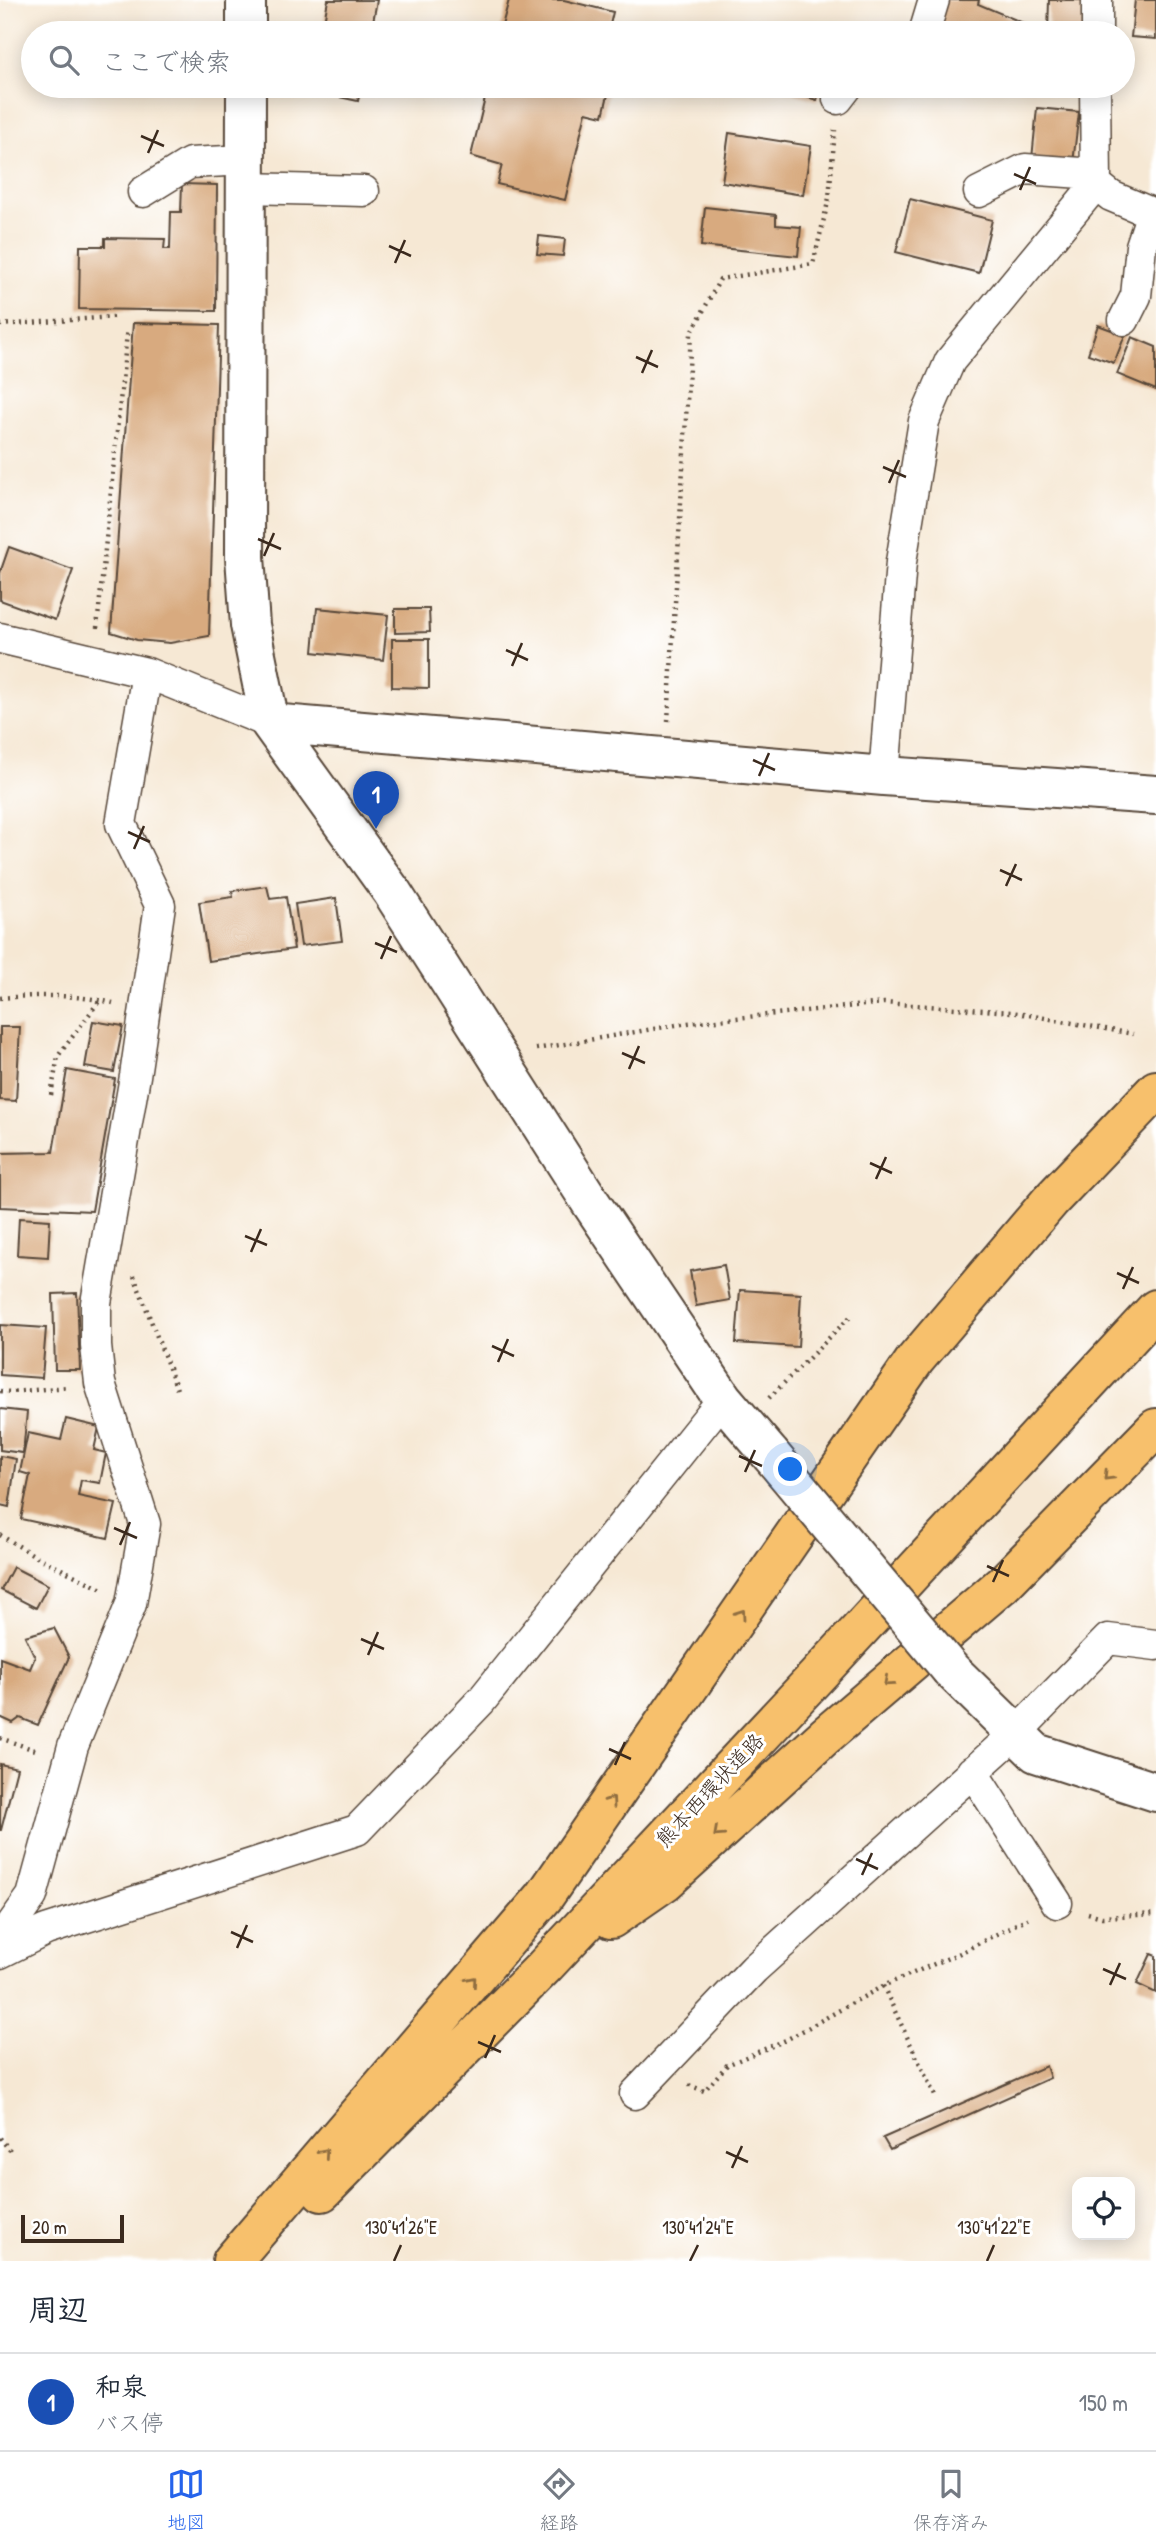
<!DOCTYPE html>
<html lang="ja">
<meta charset="utf-8">
<style>
body{margin:0;font-family:"Patrick Hand","Klee One",sans-serif;background:#f6f6f7;color:#1f2937}
.controls{position:absolute;right:21px;bottom:21px;display:grid;overflow:hidden;border-radius:14px;box-shadow:0 4px 18px #0003}
.controls button{width:63px;height:63px;display:grid;place-items:center;padding:0;border:0;border-bottom:2px solid #e0e1e3;background:#fff;color:#1f2937;font:35px sans-serif}
.scale{position:absolute;left:21px;bottom:18px;width:103px;box-sizing:border-box;padding-left:7px;border:4px solid #3b2a1e;border-top:0;font-size:19px;line-height:24px;white-space:nowrap;color:#3b2a1e;-webkit-text-stroke:5px #fff;paint-order:stroke}
.you{position:absolute;left:791px;top:1470px;width:24px;height:24px;margin:-18px;border:5px solid #fff;border-radius:50%;background:#1a73e8;box-shadow:0 0 0 10px #1a73e833}
.badge{display:grid;place-items:center;width:46px;height:46px;border-radius:50%;background:#2563eb;color:#fff;font-size:23px;font-weight:700}
.pin{position:absolute;translate:-50% -58px;filter:drop-shadow(0 2px 4px #0008)}
.pin::after{content:'';position:absolute;top:37px;width:24px;height:21px;background:inherit;clip-path:polygon(0 0,100% 0,50% 100%)}
.list{margin:0;padding:0;list-style:none}
h2{display:flex;justify-content:space-between;align-items:center;height:91px;margin:0;padding:0 28px;font-size:30px}
h2 small{font-size:23px;font-weight:400;color:#747a83}
.list li{display:grid;grid-template-columns:46px 1fr auto;gap:21px;align-items:center;box-sizing:border-box;height:98px;padding:0 28px;border-top:2px solid #e0e1e3}
.list b{display:block;font-size:26px;white-space:nowrap}
.list p{margin:0;font-size:23px;white-space:nowrap;color:#747a83}
.list em{font-size:23px;font-style:normal;color:#747a83}
.icon{flex:none;width:38px;height:38px;fill:none;stroke:currentColor;stroke-width:2;stroke-linecap:round;stroke-linejoin:round}
.map{position:relative;flex:none;width:1156px;height:2261px;overflow:hidden}
.search{position:absolute;background:#fff;box-shadow:0 4px 18px #0003;left:21px;right:21px;top:21px;height:77px;display:flex;align-items:center;gap:18px;box-sizing:border-box;padding:0 24px;border-radius:38px;color:#747a83;font-size:26px}
.sheet{height:189px;background:#fff}
nav{display:flex;justify-content:space-around;align-items:center;box-sizing:border-box;height:98px;border-top:2px solid #e0e1e3;background:#fff;font-size:19px;color:#747a83}
nav a{display:grid;justify-items:center;gap:4px}
nav .on{color:#2563eb}
.map>svg:first-child{display:block}
.building{fill:#d8aa7f}
.lines{fill:none;stroke-linecap:round;stroke-linejoin:round}
.minor-casing{stroke:#574639;stroke-width:33}
.tertiary-casing{stroke:#574639;stroke-width:42}
.motorway-casing{stroke:#574639;stroke-width:42}
.path{stroke:#574639;stroke-width:4.5;stroke-dasharray:2 5;stroke-linecap:butt}
.minor{stroke:#fff;stroke-width:30}
.tertiary{stroke:#fff;stroke-width:38}
.motorway{stroke:#f7c06c;stroke-width:38}
.tertiary-bridge-casing{stroke:#574639;stroke-width:42;stroke-linecap:butt}
.tertiary-bridge{stroke:#fff;stroke-width:38}
.oneway{stroke:#906e41}
.ticks{fill:none;stroke:#3b2a1e;stroke-width:2.5}
.labels{text-anchor:middle;stroke-width:6;stroke-linejoin:round;paint-order:stroke}
.street-label{font-size:21px;fill:#3b2a1e;stroke:#fff}
.ticks-label{font-size:18px;text-anchor:middle;fill:#3b2a1e;stroke:#fff;stroke-width:6;stroke-linejoin:round;paint-order:stroke}
</style>
<div class="map">
<svg width="1156" height="2261" viewBox="0 0 1156 2261">
<rect width="100%" height="100%" fill="#fff"/>
<filter id="ink" filterUnits="userSpaceOnUse"><feTurbulence type="fractalNoise" baseFrequency=".0143" numOctaves="2"/><feDisplacementMap in="SourceGraphic" scale="14" xChannelSelector="R" yChannelSelector="G"/><feConvolveMatrix kernelMatrix="1 2 1 2 8 2 1 2 1" color-interpolation-filters="sRGB"/></filter>
<filter id="wash" filterUnits="userSpaceOnUse"><feTurbulence type="fractalNoise" baseFrequency=".00686" numOctaves="4" result="noise"/><feDisplacementMap in="SourceGraphic" scale="28" xChannelSelector="R" yChannelSelector="G"/><feGaussianBlur stdDeviation="1.57" result="paint"/><feColorMatrix in="noise" values="0 0 0 0 0 0 0 0 0 0 0 0 0 0 0 0 0 1.4 0 .05"/><feComposite in="paint" operator="in"/></filter>
<g filter="url(#wash)">
<rect width="100%" height="100%" fill="#f6e8d4"/>
<g id="blocks">
<!-- building -->
<path class="building" d="M 328,0 L 377,0 L 371,33 L 322,33 Z
M 509,0 L 564,0 L 613,12 L 608,33 L 500,33 Z
M 941,0 L 979,0 L 978,4 L 1033,27 L 1032,33 L 943,33 L 945,27 L 935,22 Z
M 1049,0 L 1087,0 L 1086,33 L 1048,33 Z
M 1135,0 L 1156,0 L 1156,39 L 1131,37 Z
M 323,86 L 361,86 L 358,101 L 321,93 Z
M 488,86 L 610,86 L 603,116 L 586,112 L 565,200 L 497,184 L 502,165 L 471,156 Z
M 768,86 L 821,86 L 817,100 Z
M 1037,108 L 1079,112 L 1073,163 L 1032,159 Z
M 729,133 L 811,146 L 803,195 L 722,182 Z
M 182,184 L 217,185 L 216,311 L 79,309 L 80,246 L 105,246 L 105,238 L 165,239 L 164,249 L 170,249 L 171,212 L 181,212 Z
M 910,199 L 992,220 L 979,273 L 896,252 Z
M 705,207 L 776,215 L 776,225 L 801,227 L 798,256 L 701,246 Z
M 539,236 L 565,239 L 563,256 L 537,254 Z
M 133,323 L 219,325 L 209,636 L 170,643 L 137,640 L 111,632 Z
M 1098,325 L 1125,335 L 1114,363 L 1088,354 Z
M 1132,337 L 1156,347 L 1156,390 L 1117,374 Z
M 9,547 L 73,570 L 55,620 L 0,600 L 0,573 Z
M 317,608 L 388,615 L 383,660 L 313,652 Z
M 395,609 L 429,609 L 430,632 L 395,633 Z
M 392,639 L 429,639 L 429,688 L 392,687 Z
M 267,886 L 270,899 L 286,897 L 294,949 L 208,961 L 199,902 L 233,897 L 232,891 Z
M 336,898 L 342,941 L 301,946 L 295,904 Z
M 93,1021 L 123,1026 L 114,1072 L 85,1067 Z
M 0,1027 L 20,1027 L 16,1101 L 0,1100 Z
M 67,1070 L 115,1079 L 92,1211 L 0,1207 L 0,1153 L 53,1152 Z
M 19,1218 L 50,1220 L 48,1257 L 17,1255 Z
M 724,1265 L 730,1300 L 696,1306 L 690,1271 Z
M 740,1290 L 801,1294 L 798,1347 L 736,1343 Z
M 77,1293 L 80,1370 L 55,1370 L 53,1294 Z
M 0,1325 L 46,1328 L 42,1378 L 0,1375 Z
M 0,1409 L 27,1412 L 23,1453 L 0,1450 Z
M 66,1419 L 99,1427 L 94,1450 L 106,1453 L 100,1483 L 81,1480 L 78,1496 L 116,1504 L 108,1538 L 21,1519 L 30,1475 L 20,1472 L 28,1433 L 61,1440 Z
M 0,1456 L 16,1459 L 9,1507 L 0,1505 Z
M 13,1567 L 48,1585 L 36,1608 L 1,1590 Z
M 54,1628 L 69,1657 L 38,1725 L 20,1718 L 13,1723 L 0,1717 L 0,1658 L 30,1669 L 35,1657 L 25,1636 Z
M 0,1764 L 17,1768 L 1,1830 L 0,1830 Z
M 1151,1954 L 1156,1956 L 1156,1993 L 1137,1984 Z
M 1046,2066 L 1050,2078 L 890,2150 L 883,2138 Z"/>
</g>
</g>
<g filter="url(#ink)">
<use href="#blocks" fill-opacity="0" stroke="#574639" stroke-width="2"/>
<g class="lines">
<defs>
<path id="minor" d="M 924,33 L 934,0
M 1097,33 L 1097,0
M 1095,86 L 1096,184 L 1111,196 L 1156,215
M 838,99 L 848,86
M 246,188 L 364,191
M 143,192 L 190,163 L 246,160
M 979,192 L 1025,169 L 1096,174
M 1124,320 L 1136,296 L 1141,246 L 1152,213
M 0,638 L 147,673 L 270,723
M 884,776 L 901,562 L 924,421 L 950,361 L 1096,184
M 972,1771 L 1057,1903
M 0,1941 L 32,1896 L 73,1746 L 131,1604 L 145,1524 L 100,1383 L 96,1346 L 96,1303 L 135,1076 L 160,905 L 121,824 L 147,673
M 0,1953 L 46,1930 L 357,1830 L 481,1701 L 723,1399
M 635,2094 L 754,1969 L 1016,1733 L 1108,1639 L 1156,1645"/>
<path id="tertiary" d="M 246,33 L 246,0
M 246,86 L 245,557 L 250,625 L 270,723 L 392,892 L 591,1203 L 723,1399 L 770,1454
M 270,723 L 884,776 L 1156,795
M 951,1670 L 1036,1753 L 1156,1792"/>
<path id="motorway" d="M 611,1919 L 666,1881 L 825,1736 L 1003,1584 L 1156,1428
M 322,2192 L 544,1967 L 816,1677 L 1156,1309
M 232,2261 L 544,1897 L 915,1360 L 1051,1200 L 1156,1090"/>
</defs>
<!-- minor casing -->
<use href="#minor" class="minor-casing"/>
<!-- tertiary casing -->
<use href="#tertiary" class="tertiary-casing"/>
<!-- motorway casing -->
<use href="#motorway" class="motorway-casing"/>
<!-- path -->
<path class="path" d="M 0,325 L 113,317
M 97,628 L 127,333
M 668,721 L 691,334 L 720,279 L 813,264 L 829,198 L 835,130
M 0,998 C 38,995 75,994 113,1003
M 536,1049 L 688,1023 L 884,1003 L 1012,1012 L 1133,1034
M 51,1095 L 58,1056 L 100,1000
M 134,1276 L 178,1392
M 0,1391 L 11,1392 L 68,1387
M 769,1398 L 852,1315
M 0,1535 L 37,1557 L 102,1589
M 0,1738 L 38,1751
M 1088,1913 L 1102,1917 L 1156,1914
M 883,1986 L 936,2098
M 689,2085 L 704,2091 L 727,2065 L 786,2040 L 883,1986 L 960,1953 L 1028,1918
M 0,2138 L 13,2154"/>
<!-- minor -->
<use href="#minor" class="minor"/>
<!-- tertiary -->
<use href="#tertiary" class="tertiary"/>
<!-- motorway -->
<use href="#motorway" class="motorway"/>
<defs>
<path id="tertiary-bridge" d="M 770,1454 L 951,1670"/>
</defs>
<!-- tertiary-bridge casing -->
<use href="#tertiary-bridge" class="tertiary-bridge-casing"/>
<!-- tertiary-bridge -->
<use href="#tertiary-bridge" class="tertiary-bridge"/>
</g>
<!-- one-way arrows -->
<defs><path id="oneway-chevron" d="M-2-3.5L2.5 0L-2 3.5" fill="none" stroke-width="1.6" stroke-linecap="round" stroke-linejoin="round" transform="scale(1.75)"/></defs>
<g class="oneway">
<use href="#oneway-chevron" transform="translate(1108 1476) rotate(135)"/>
<use href="#oneway-chevron" transform="translate(741 1614) rotate(-55)"/>
<use href="#oneway-chevron" transform="translate(888 1682) rotate(139)"/>
<use href="#oneway-chevron" transform="translate(611 1801) rotate(-55)"/>
<use href="#oneway-chevron" transform="translate(718 1833) rotate(138)"/>
<use href="#oneway-chevron" transform="translate(472 1981) rotate(-49)"/>
<use href="#oneway-chevron" transform="translate(324 2153) rotate(-49)"/>
</g>
</g>
<!-- ticks -->
<path class="ticks" d="M 141,136 L 164,146M 148,153 L 158,130M 1014,174 L 1036,184M 1020,190 L 1030,167M 389,246 L 411,256M 395,263 L 405,240M 636,357 L 658,367M 642,373 L 652,350M 883,467 L 906,477M 889,483 L 899,460M 258,539 L 281,549M 264,556 L 274,533M 506,650 L 528,660M 512,666 L 522,643M 753,760 L 775,770M 759,776 L 769,753M 128,832 L 150,842M 134,849 L 144,826M 1000,870 L 1022,880M 1006,886 L 1016,864M 375,943 L 397,952M 381,959 L 391,936M 622,1053 L 645,1063M 629,1069 L 639,1046M 870,1163 L 892,1173M 876,1179 L 886,1157M 245,1236 L 267,1245M 251,1252 L 261,1229M 1117,1273 L 1139,1283M 1123,1289 L 1133,1267M 492,1346 L 514,1356M 498,1362 L 508,1339M 739,1456 L 762,1466M 745,1472 L 755,1450M 114,1528 L 137,1538M 120,1545 L 130,1522M 987,1566 L 1009,1576M 993,1582 L 1003,1560M 361,1639 L 384,1649M 368,1655 L 378,1632M 609,1749 L 631,1759M 615,1765 L 625,1742M 856,1859 L 878,1869M 862,1875 L 872,1853M 231,1932 L 253,1942M 237,1948 L 247,1925M 1103,1969 L 1126,1979M 1110,1985 L 1120,1963M 478,2042 L 501,2052M 485,2058 L 495,2035M 726,2152 L 748,2162M 732,2168 L 742,2146M 394,2261 L 401,2245M 690,2261 L 698,2245M 987,2261 L 994,2245"/>
<g class="labels">
<!-- street labels -->
<g class="street-label">
<text transform="translate(710 1790) rotate(-47)" y="7">熊本西環状道路</text>
</g>
</g>
<g class="ticks-label">
<text x="401" y="2234">130°41'26"E</text>
<text x="698" y="2234">130°41'24"E</text>
<text x="994" y="2234">130°41'22"E</text>
</g>
</svg>
<div class="controls">
<button><svg class="icon" aria-label="locate" viewBox="0 0 24 24"><circle cx="12" cy="12" r="6"/><path d="M12 2v4M12 18v4M2 12h4M18 12h4"/></svg></button>
</div>
<div class="scale">20 m</div>
<div class="you"></div>
<div class="pin badge" style="left:376px;top:829px;background:#1a4fb4">1</div>
<div class="search"><svg class="icon" aria-label="search" viewBox="0 0 24 24"><circle cx="10" cy="10" r="6"/><path d="M15 15l6 6"/></svg>ここで検索</div>
</div>
<section class="sheet">
<h2>周辺<small></small></h2>
<ul class="list">
<li><span class="badge" style="background:#1a4fb4">1</span><div><b>和泉</b><p>バス停</p></div><em>150 m</em></li>
</ul>
</section>
<nav>
<a class="on"><svg class="icon" aria-label="map" viewBox="0 0 24 24"><path d="M3 6l6-2 6 2 6-2v14l-6 2-6-2-6 2zM9 4v14M15 6v14"/></svg>地図</a>
<a><svg class="icon" aria-label="directions" viewBox="0 0 24 24"><path d="M12 3l9 9-9 9-9-9zM9 14v-3h6M13 9l2 2-2 2"/></svg>経路</a>
<a><svg class="icon" aria-label="saved" viewBox="0 0 24 24"><path d="M7 4h10v16l-5-4-5 4z"/></svg>保存済み</a>
</nav>
